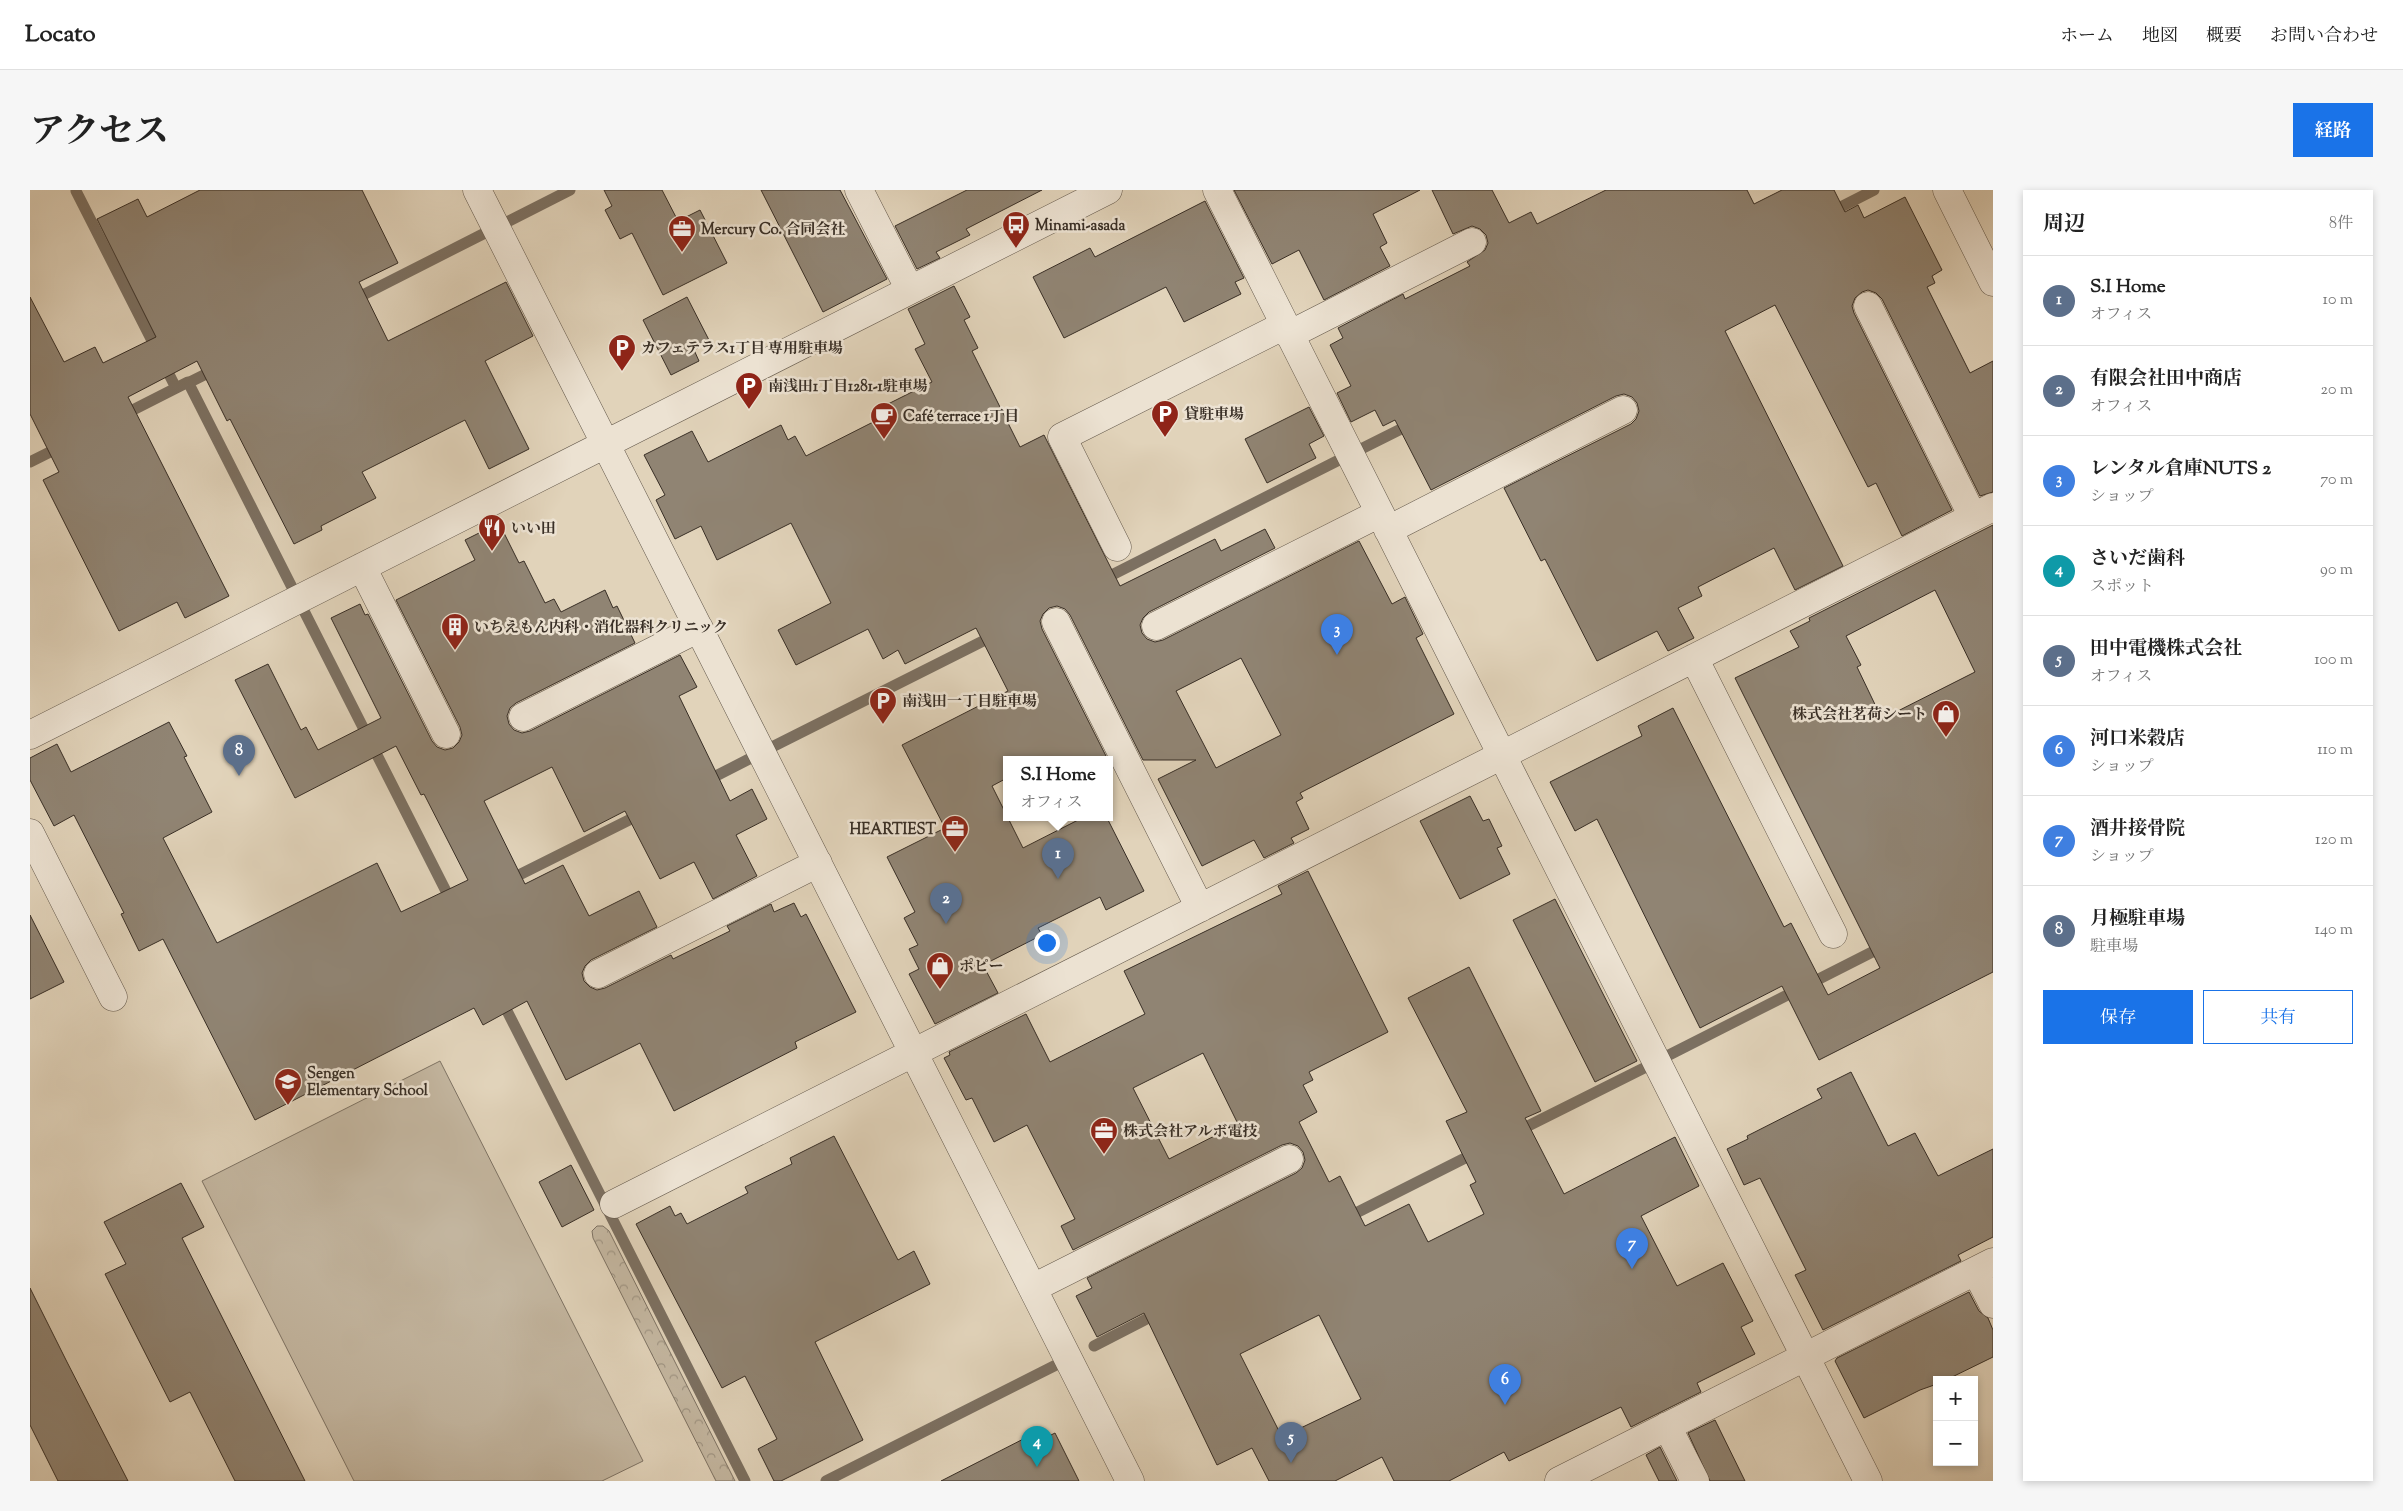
<!DOCTYPE html>
<html lang="ja">
<meta charset="utf-8">
<style>
body{margin:0;font-family:"Sorts Mill Goudy","Noto Serif JP",serif;background:#f6f6f6;color:#222}
.controls{position:absolute;right:15px;bottom:15px;display:grid;overflow:hidden;border-radius:0px;box-shadow:0 2px 8px #0003}
.controls button{width:45px;height:45px;display:grid;place-items:center;padding:0;border:0;border-bottom:1px solid #e0e0e0;background:#fff;color:#222;font:25px sans-serif}
.you{position:absolute;left:1016px;top:752px;width:18px;height:18px;margin:-12px;border:4px solid #fff;border-radius:50%;background:#1a73e8;box-shadow:0 0 0 8px #1a73e833}
.badge{display:grid;place-items:center;width:32px;height:32px;border-radius:50%;background:#1a73e8;color:#fff;font-size:16px;font-weight:700}
.pin{position:absolute;translate:-50% -41px;filter:drop-shadow(0 1px 2px #0008)}
.pin::after{content:'';position:absolute;top:26px;width:18px;height:15px;background:inherit;clip-path:polygon(0 0,100% 0,50% 100%)}
.popup{position:absolute;left:973px;top:566px;width:110px;height:65px;box-sizing:border-box;display:grid;place-content:center;border-radius:0px;background:#fff;filter:drop-shadow(0 1px 4px #0005);font-size:16px;white-space:nowrap;color:#767676}
.popup b{font-size:19px;color:#222}
.popup::after{content:'';position:absolute;left:50%;top:100%;margin-left:-10px;border:10px solid transparent;border-top-color:#fff}
.list{margin:0;padding:0;list-style:none}
h2{display:flex;justify-content:space-between;align-items:center;height:65px;margin:0;padding:0 20px;font-size:21px}
h2 small{font-size:16px;font-weight:400;color:#767676}
.list li{display:grid;grid-template-columns:32px 1fr auto;gap:15px;align-items:center;box-sizing:border-box;height:90px;padding:0 20px;border-top:1px solid #e0e0e0}
.list b{display:block;font-size:19px;white-space:nowrap}
.list p{margin:0;font-size:16px;white-space:nowrap;color:#767676}
.list em{font-size:16px;font-style:normal;color:#767676}
.actions{display:flex;gap:10px;padding:15px 20px}
.actions a{flex:1;padding:11px 0;border:1px solid #1a73e8;border-radius:0px;text-align:center;font-size:18px;color:#1a73e8}
.actions .main{background:#1a73e8;color:#fff}
.map{position:relative;flex:none;width:1963px;height:1291px;overflow:hidden;border-radius:0px}
header{display:flex;align-items:center;gap:30px;box-sizing:border-box;height:70px;padding:0 25px;background:#fff;border-bottom:1px solid #e0e0e0}
header strong{font-size:24px}
nav{display:flex;gap:28px;margin-inline-start:auto;font-size:18px}
.intro{display:flex;align-items:center;justify-content:space-between;box-sizing:border-box;height:120px;padding:0 30px}
h1{margin:0;font-size:35px}
.button{padding:12px 22px;border-radius:0px;background:#1a73e8;color:#fff;font-size:18px;font-weight:700}
main{display:flex;gap:30px;padding:0 30px}
aside{flex:1;background:#fff;border-radius:0px;box-shadow:0 2px 8px #0003}
.map>svg:first-child{display:block}
.green{fill:#c4b7a1;stroke:#7e7364}
.forest{fill:url(#forest-crowns);stroke:#7e7364}
.lines{fill:none;stroke-linecap:round;stroke-linejoin:round}
.stream{stroke:#7c7061;stroke-width:11}
.building{fill:#908473;stroke:#392f26;fill-rule:evenodd}
.minor-casing{stroke:#63584b;stroke-width:29}
.minor{stroke:#ece2d2;stroke-width:28}
.labels{text-anchor:middle;stroke-width:5;stroke-linejoin:round;paint-order:stroke}
.poi-label{font-size:15px;font-weight:bold;fill:#392f26;stroke:#ece2d2;text-anchor:start}
</style>
<header>
<strong>Locato</strong>
<nav><a>ホーム</a><a>地図</a><a>概要</a><a>お問い合わせ</a></nav>
</header>
<div class="intro"><h1>アクセス</h1><a class="button">経路</a></div>
<main>
<div class="map">
<svg width="1963" height="1291" viewBox="0 0 1963 1291">
<defs>
<pattern id="forest-crowns" width="20" height="18" patternUnits="userSpaceOnUse" patternTransform="scale(1.25)"><rect width="20" height="18" fill="#c4b7a1"/><path d="M2 6a3 3 0 1 1 6 0M12 15a3 3 0 1 1 6 0" fill="none" stroke="#a09583"/></pattern>
</defs>
<rect width="100%" height="100%" fill="#e1d3ba"/>
<filter id="stains"><feTurbulence type="fractalNoise" baseFrequency=".004" numOctaves="4"/><feColorMatrix values="0 0 0 0 .2 0 0 0 0 .09 0 0 0 0 .02 0 0 0 .5 -.17"/></filter>
<radialGradient id="worn" r=".72"><stop offset=".6" stop-color="#630" stop-opacity="0"/><stop offset="1" stop-color="#630" stop-opacity=".3"/></radialGradient>
<!-- green -->
<path class="green" d="M 410,871 L 613,1271 L 572,1291 L 324,1291 L 172,991 Z"/>
<!-- forest -->
<path class="forest" d="M 567,1036 L 573,1036 L 579,1041 L 705,1291 L 686,1291 L 563,1048 L 562,1041 Z"/>
<g class="lines">
<!-- stream -->
<path class="stream" d="M 46,1 L 146,198
M 1799,23 L 1844,0
M 479,31 L 540,0
M 323,110 L 453,44
M 158,193 L 186,179
M 91,226 L 158,192 L 423,715
M 1333,258 L 1383,233
M 0,272 L 32,256
M 1070,391 L 1307,271
M 744,556 L 965,445
M 674,592 L 721,568
M 477,691 L 613,623
M 471,809 L 715,1291
M 1639,865 L 1854,756
M 1486,942 L 1614,878
M 1316,1028 L 1447,962
M 1064,1156 L 1130,1122
M 796,1291 L 1028,1174"/>
</g>
<!-- building -->
<path class="building" d="M 170,0 L 332,0 L 368,73 L 329,92 L 358,151 L 476,92 L 503,146 L 455,171 L 499,259 L 459,279 L 435,230 L 332,282 L 346,308 L 291,336 L 292,340 L 264,354 L 200,229 L 197,231 L 167,171 L 98,207 L 199,406 L 155,428 L 147,412 L 89,441 L 13,290 L 29,282 L 0,224 L 0,107 L 34,172 L 65,157 L 73,173 L 126,147 L 67,29 L 108,9 L 117,27 Z
M 574,0 L 632,0 L 648,31 L 670,20 L 697,73 L 633,105 L 602,43 L 590,49 L 575,20 L 582,16 Z
M 731,0 L 810,0 L 857,89 L 793,122 Z
M 937,0 L 1012,0 L 936,39 L 940,45 L 906,62 L 910,68 L 887,79 L 865,36 Z
M 1204,0 L 1390,0 L 1343,24 L 1357,53 L 1350,57 L 1360,76 L 1294,110 L 1269,60 L 1242,74 Z
M 1402,0 L 1462,0 L 1479,33 L 1501,22 L 1507,34 L 1576,0 L 1717,0 L 1724,14 L 1752,0 L 1804,0 L 1815,22 L 1828,15 L 1834,28 L 1875,7 L 1912,80 L 1902,86 L 1905,93 L 1897,97 L 1940,183 L 1963,171 L 1963,302 L 1950,306 L 1852,109 L 1846,103 L 1838,100 L 1832,102 L 1825,108 L 1822,116 L 1824,123 L 1922,320 L 1872,346 L 1846,293 L 1838,297 L 1745,115 L 1695,141 L 1813,376 L 1765,400 L 1744,358 L 1668,397 L 1672,406 L 1648,418 L 1664,448 L 1638,461 L 1627,441 L 1567,471 L 1515,369 L 1511,371 L 1474,298 L 1601,234 L 1606,229 L 1609,221 L 1607,213 L 1602,207 L 1594,204 L 1586,206 L 1401,300 L 1365,230 L 1353,236 L 1345,220 L 1321,232 L 1307,203 L 1321,196 L 1300,155 L 1313,148 L 1308,138 L 1373,104 L 1375,109 L 1440,76 L 1437,72 L 1455,60 L 1458,53 L 1456,45 L 1450,39 L 1442,36 L 1423,44 Z
M 1175,11 L 1214,88 L 1205,92 L 1211,104 L 1154,132 L 1136,97 L 1034,148 L 1003,87 L 1060,58 L 1065,67 Z
M 924,96 L 940,127 L 934,130 L 948,158 L 942,161 L 990,257 L 1014,245 L 1090,396 L 1185,349 L 1191,361 L 1235,339 L 1245,358 L 1119,422 L 1113,428 L 1110,435 L 1112,443 L 1117,449 L 1125,452 L 1133,450 L 1329,351 L 1362,414 L 1375,407 L 1393,444 L 1386,448 L 1424,524 L 1270,603 L 1273,608 L 1266,612 L 1279,639 L 1261,648 L 1264,653 L 1234,668 L 1224,650 L 1172,676 L 1128,589 L 1166,570 L 1113,570 L 1040,425 L 1035,419 L 1027,416 L 1019,418 L 1013,424 L 1010,431 L 1012,439 L 1078,570 L 977,570 L 977,588 L 962,596 L 993,658 L 1052,628 L 1077,628 L 1114,701 L 1076,720 L 1070,707 L 1008,738 L 1012,745 L 953,775 L 968,803 L 905,834 L 879,784 L 889,779 L 879,759 L 888,755 L 874,728 L 885,722 L 857,667 L 915,638 L 872,555 L 978,501 L 946,438 L 875,474 L 868,460 L 853,469 L 838,439 L 766,475 L 748,440 L 801,413 L 761,333 L 687,370 L 671,336 L 645,349 L 626,310 L 635,305 L 614,265 L 662,241 L 678,272 L 751,235 L 758,250 L 765,246 L 776,266 L 853,227 L 848,219 L 902,192 L 885,159 L 895,154 L 878,119 ZM 1211,468 L 1251,545 L 1186,578 L 1146,501 Z
M 657,107 L 680,152 L 664,160 L 669,171 L 641,185 L 613,130 Z
M 1279,217 L 1294,246 L 1279,254 L 1286,268 L 1237,293 L 1215,249 Z
M 469,333 L 489,373 L 494,371 L 515,413 L 524,409 L 531,422 L 575,400 L 583,418 L 587,416 L 605,453 L 486,513 L 480,518 L 477,526 L 479,534 L 484,540 L 492,543 L 500,541 L 650,465 L 667,497 L 649,506 L 700,611 L 722,599 L 737,629 L 706,645 L 727,686 L 683,709 L 664,672 L 630,689 L 595,621 L 554,642 L 522,577 L 454,611 L 495,694 L 533,675 L 559,726 L 609,701 L 627,737 L 561,770 L 555,776 L 552,783 L 554,791 L 560,797 L 567,800 L 575,798 L 641,765 L 643,769 L 700,741 L 697,736 L 741,714 L 744,722 L 764,713 L 771,727 L 776,724 L 826,822 L 765,852 L 767,858 L 644,921 L 610,853 L 536,890 L 497,811 L 453,835 L 444,818 L 225,930 L 133,749 L 109,761 L 91,724 L 94,723 L 44,625 L 24,636 L 0,590 L 0,568 L 27,554 L 41,582 L 139,532 L 157,566 L 154,567 L 182,622 L 133,648 L 187,753 L 347,673 L 371,722 L 438,690 L 394,604 L 391,605 L 366,556 L 265,608 L 205,490 L 238,474 L 271,540 L 276,537 L 288,560 L 351,528 L 301,428 L 330,414 L 335,425 L 338,424 L 402,551 L 407,557 L 415,560 L 423,558 L 429,552 L 432,545 L 430,537 L 366,410 L 445,370 L 435,350 Z
M 1963,335 L 1963,782 L 1789,870 L 1752,796 L 1670,838 L 1567,629 L 1545,641 L 1520,592 L 1612,546 L 1608,536 L 1643,518 L 1754,737 L 1761,733 L 1798,805 L 1850,778 L 1705,488 L 1769,457 L 1760,441 L 1780,431 L 1779,428 ZM 1905,400 L 1945,482 L 1852,529 L 1827,477 L 1831,475 L 1816,446 Z
M 1440,606 L 1453,631 L 1459,629 L 1472,656 L 1467,658 L 1480,684 L 1430,709 L 1390,631 Z
M 1278,681 L 1358,842 L 1279,882 L 1283,890 L 1273,895 L 1287,922 L 1269,932 L 1299,992 L 1310,986 L 1335,1036 L 1379,1014 L 1398,1052 L 1454,1024 L 1440,995 L 1446,992 L 1416,931 L 1437,922 L 1378,808 L 1439,777 L 1511,921 L 1495,928 L 1534,1004 L 1645,947 L 1669,996 L 1611,1026 L 1647,1096 L 1693,1073 L 1723,1131 L 1711,1137 L 1725,1164 L 1667,1193 L 1671,1202 L 1601,1237 L 1591,1217 L 1479,1271 L 1474,1262 L 1419,1291 L 1364,1291 L 1352,1267 L 1305,1291 L 1239,1291 L 1222,1258 L 1187,1275 L 1114,1123 L 1067,1147 L 1046,1106 L 1062,1098 L 1057,1088 L 1266,983 L 1272,978 L 1275,970 L 1273,962 L 1268,956 L 1260,953 L 1252,955 L 1043,1060 L 1031,1036 L 1045,1029 L 997,935 L 964,952 L 942,908 L 936,910 L 914,868 L 920,865 L 919,862 L 996,824 L 1020,872 L 1115,824 L 1094,781 L 1252,704 L 1248,696 ZM 1173,863 L 1208,934 L 1139,969 L 1103,898 ZM 1289,1125 L 1331,1209 L 1252,1247 L 1210,1164 Z
M 1525,709 L 1607,871 L 1565,892 L 1483,730 Z
M 0,725 L 34,792 L 0,809 Z
M 1821,882 L 1858,956 L 1885,943 L 1908,986 L 1963,959 L 1963,1047 L 1928,1065 L 1931,1071 L 1793,1140 L 1765,1085 L 1776,1080 L 1730,988 L 1714,995 L 1697,959 L 1718,949 L 1717,946 L 1792,908 L 1787,899 Z
M 804,946 L 868,1070 L 884,1061 L 900,1094 L 785,1152 L 833,1250 L 751,1291 L 744,1291 L 728,1259 L 747,1249 L 715,1186 L 692,1198 L 606,1034 L 640,1016 L 645,1026 L 651,1023 L 657,1034 L 718,1003 L 715,997 L 762,974 L 760,968 Z
M 541,975 L 564,1020 L 532,1037 L 509,992 Z
M 151,993 L 174,1037 L 152,1048 L 275,1291 L 205,1291 L 160,1202 L 140,1212 L 75,1084 L 96,1074 L 74,1032 Z
M 0,1098 L 37,1172 L 98,1291 L 28,1291 L 0,1235 Z
M 1939,1102 L 1949,1121 L 1958,1128 L 1963,1140 L 1963,1167 L 1916,1190 L 1907,1190 L 1907,1194 L 1890,1200 L 1834,1228 L 1805,1171 L 1807,1168 Z
M 1685,1230 L 1715,1291 L 1680,1291 L 1658,1243 Z
M 1013,1239 L 1017,1247 L 1025,1243 L 1049,1291 L 911,1291 Z
M 1630,1257 L 1647,1291 L 1629,1291 L 1616,1265 Z"/>
<g class="lines">
<defs>
<path id="minor" d="M 447,0 L 1100,1291
M 829,0 L 880,100
M 1187,0 L 1838,1291
M 1917,0 L 1963,92
M 1838,116 L 1943,327
M 1259,145 L 1442,52
M 1358,340 L 1593,220
M 1087,357 L 1032,247 L 1255,135
M 332,377 L 416,544
M 1026,432 L 1170,718
M 1126,436 L 1350,323
M 1664,468 L 1803,744
M 493,527 L 669,438
M 0,545 L 1078,0
M 0,643 L 83,807
M 568,784 L 788,673
M 584,1014 L 1963,317
M 1946,1081 L 1963,1114
M 1003,1098 L 1259,969
M 1637,1236 L 1665,1291
M 1529,1291 L 1963,1072"/>
</defs>
<!-- minor casing -->
<use href="#minor" class="minor-casing"/>
<!-- minor -->
<use href="#minor" class="minor"/>
</g>
<!-- icons -->
<defs>
<symbol id="bus-pin" viewBox="-11 -11 22 30"><path d="M0 17L-7.5 6A9.5 9.5 0 1 1 7.5 6Z" fill="#8f2418" stroke="#ece2d2"/><path d="M-5-6H5V4H4V6H2V4H-2V6H-4V4H-5ZM-3.5-4V0h7V-4ZM-3.5 1.2v1.5H-2V1.2ZM2 1.2v1.5H3.5V1.2Z" fill="#fff"/></symbol>
<symbol id="office-pin" viewBox="-11 -11 22 30"><path d="M0 17L-7.5 6A9.5 9.5 0 1 1 7.5 6Z" fill="#8f2418" stroke="#ece2d2"/><path d="M-6-3h4V-5.5h4V-3h4V5H-6ZM-1-4.5V-3h2v-1.5ZM-6 0V1H6V0Z" fill="#fff"/></symbol>
<symbol id="parking-pin" viewBox="-11 -11 22 30"><path d="M0 17L-7.5 6A9.5 9.5 0 1 1 7.5 6Z" fill="#8f2418" stroke="#ece2d2"/><path d="M-3.5-5.5H1a3.5 3.5 0 0 1 0 7H-1V5.5H-3.5ZM-1-3.4V-.6H.8a1.4 1.4 0 0 0 0-2.8Z" fill="#fff"/></symbol>
<symbol id="cafe-pin" viewBox="-11 -11 22 30"><path d="M0 17L-7.5 6A9.5 9.5 0 1 1 7.5 6Z" fill="#8f2418" stroke="#ece2d2"/><path d="M-5.5-4.5H6V0H3Q3 3.5 0 3.5H-2.5Q-5.5 3.5-5.5 0ZM3-3.2v2h1.7v-2ZM-6 4.5H4V6H-6Z" fill="#fff"/></symbol>
<symbol id="restaurant-pin" viewBox="-11 -11 22 30"><path d="M0 17L-7.5 6A9.5 9.5 0 1 1 7.5 6Z" fill="#8f2418" stroke="#ece2d2"/><path d="M-5-6h1v4h1v-4h1v4h1v-4h1v5L-1.5 .5V6h-2V.5L-5-1ZM5-6V6H3V1.5H1.5Q1.5-4 5-6Z" fill="#fff"/></symbol>
<symbol id="building-pin" viewBox="-11 -11 22 30"><path d="M0 17L-7.5 6A9.5 9.5 0 1 1 7.5 6Z" fill="#8f2418" stroke="#ece2d2"/><path d="M-4-6H4V6H1V3H-1V6H-4ZM-2.5-4.3h1.7v1.8h-1.7ZM.8-4.3h1.7v1.8H.8ZM-2.5-1h1.7V.8h-1.7ZM.8-1h1.7V.8H.8Z" fill="#fff"/></symbol>
<symbol id="shop-pin" viewBox="-11 -11 22 30"><path d="M0 17L-7.5 6A9.5 9.5 0 1 1 7.5 6Z" fill="#8f2418" stroke="#ece2d2"/><path d="M-5-2.5h2.3a2.7 3.5 0 0 1 5.4 0H5L5.5 6h-11ZM-1.5-2.5h3a1.5 2.3 0 0 0-3 0Z" fill="#fff"/></symbol>
<symbol id="school-pin" viewBox="-11 -11 22 30"><path d="M0 17L-7.5 6A9.5 9.5 0 1 1 7.5 6Z" fill="#8f2418" stroke="#ece2d2"/><path d="M0-5L7-2L0 1L-7-2ZM-4 1L0 2.5L4 1V4Q0 6-4 4Z" fill="#fff"/></symbol>
</defs>
<g fill-rule="evenodd">
<use href="#bus-pin" x="970" y="19" width="32" height="43"/>
<use href="#office-pin" x="636" y="23" width="32" height="43"/>
<use href="#parking-pin" x="576" y="142" width="32" height="43"/>
<use href="#parking-pin" x="703" y="180" width="32" height="43"/>
<use href="#parking-pin" x="1119" y="208" width="32" height="43"/>
<use href="#cafe-pin" x="838" y="210" width="32" height="43"/>
<use href="#restaurant-pin" x="446" y="322" width="32" height="43"/>
<use href="#building-pin" x="409" y="421" width="32" height="43"/>
<use href="#parking-pin" x="837" y="495" width="32" height="43"/>
<use href="#shop-pin" x="1900" y="508" width="32" height="43"/>
<use href="#office-pin" x="909" y="623" width="32" height="43"/>
<use href="#shop-pin" x="894" y="760" width="32" height="43"/>
<use href="#school-pin" x="242" y="876" width="32" height="43"/>
<use href="#office-pin" x="1058" y="925" width="32" height="43"/>
</g>
<g class="labels">
<!-- poi labels -->
<g class="poi-label">
<text x="1005" y="40">Minami-asada</text>
<text x="671" y="44">Mercury Co. 合同会社</text>
<text x="611" y="163">カフェテラス1丁目 専用駐車場</text>
<text x="738" y="201">南浅田1丁目1281-1駐車場</text>
<text x="1154" y="229">貸駐車場</text>
<text x="873" y="231">Café terrace 1丁目</text>
<text x="481" y="343">いい田</text>
<text x="444" y="442">いちえもん内科・消化器科クリニック</text>
<text x="872" y="516">南浅田一丁目駐車場</text>
<text x="1897" y="529" text-anchor="end">株式会社茗荷シート</text>
<text x="906" y="644" text-anchor="end">HEARTIEST</text>
<text x="929" y="781">ポピー</text>
<text x="277" y="888">Sengen<tspan x="277" dy="17">Elementary School</tspan></text>
<text x="1093" y="946">株式会社アルボ電技</text>
</g>
</g>
<rect width="100%" height="100%" filter="url(#stains)"/>
<rect width="100%" height="100%" fill="url(#worn)"/>
</svg>
<div class="controls">
<button>+</button>
<button>−</button>
</div>
<div class="you"></div>
<div class="pin badge" style="left:1028px;top:689px;background:#5c6f8a">1</div>
<div class="popup"><b>S.I Home</b>オフィス</div>
<div class="pin badge" style="left:916px;top:734px;background:#5c6f8a">2</div>
<div class="pin badge" style="left:1307px;top:465px;background:#3f7fe0">3</div>
<div class="pin badge" style="left:1007px;top:1277px;background:#0f9aa8">4</div>
<div class="pin badge" style="left:1261px;top:1273px;background:#5c6f8a">5</div>
<div class="pin badge" style="left:1475px;top:1215px;background:#3f7fe0">6</div>
<div class="pin badge" style="left:1602px;top:1079px;background:#3f7fe0">7</div>
<div class="pin badge" style="left:209px;top:586px;background:#5c6f8a">8</div>
</div>
<aside>
<h2>周辺<small>8件</small></h2>
<ul class="list">
<li><span class="badge" style="background:#5c6f8a">1</span><div><b>S.I Home</b><p>オフィス</p></div><em>10 m</em></li>
<li><span class="badge" style="background:#5c6f8a">2</span><div><b>有限会社田中商店</b><p>オフィス</p></div><em>20 m</em></li>
<li><span class="badge" style="background:#3f7fe0">3</span><div><b>レンタル倉庫NUTS 2</b><p>ショップ</p></div><em>70 m</em></li>
<li><span class="badge" style="background:#0f9aa8">4</span><div><b>さいだ歯科</b><p>スポット</p></div><em>90 m</em></li>
<li><span class="badge" style="background:#5c6f8a">5</span><div><b>田中電機株式会社</b><p>オフィス</p></div><em>100 m</em></li>
<li><span class="badge" style="background:#3f7fe0">6</span><div><b>河口米穀店</b><p>ショップ</p></div><em>110 m</em></li>
<li><span class="badge" style="background:#3f7fe0">7</span><div><b>酒井接骨院</b><p>ショップ</p></div><em>120 m</em></li>
<li><span class="badge" style="background:#5c6f8a">8</span><div><b>月極駐車場</b><p>駐車場</p></div><em>140 m</em></li>
</ul>
<div class="actions"><a class="main">保存</a><a>共有</a></div>
</aside>
</main>
